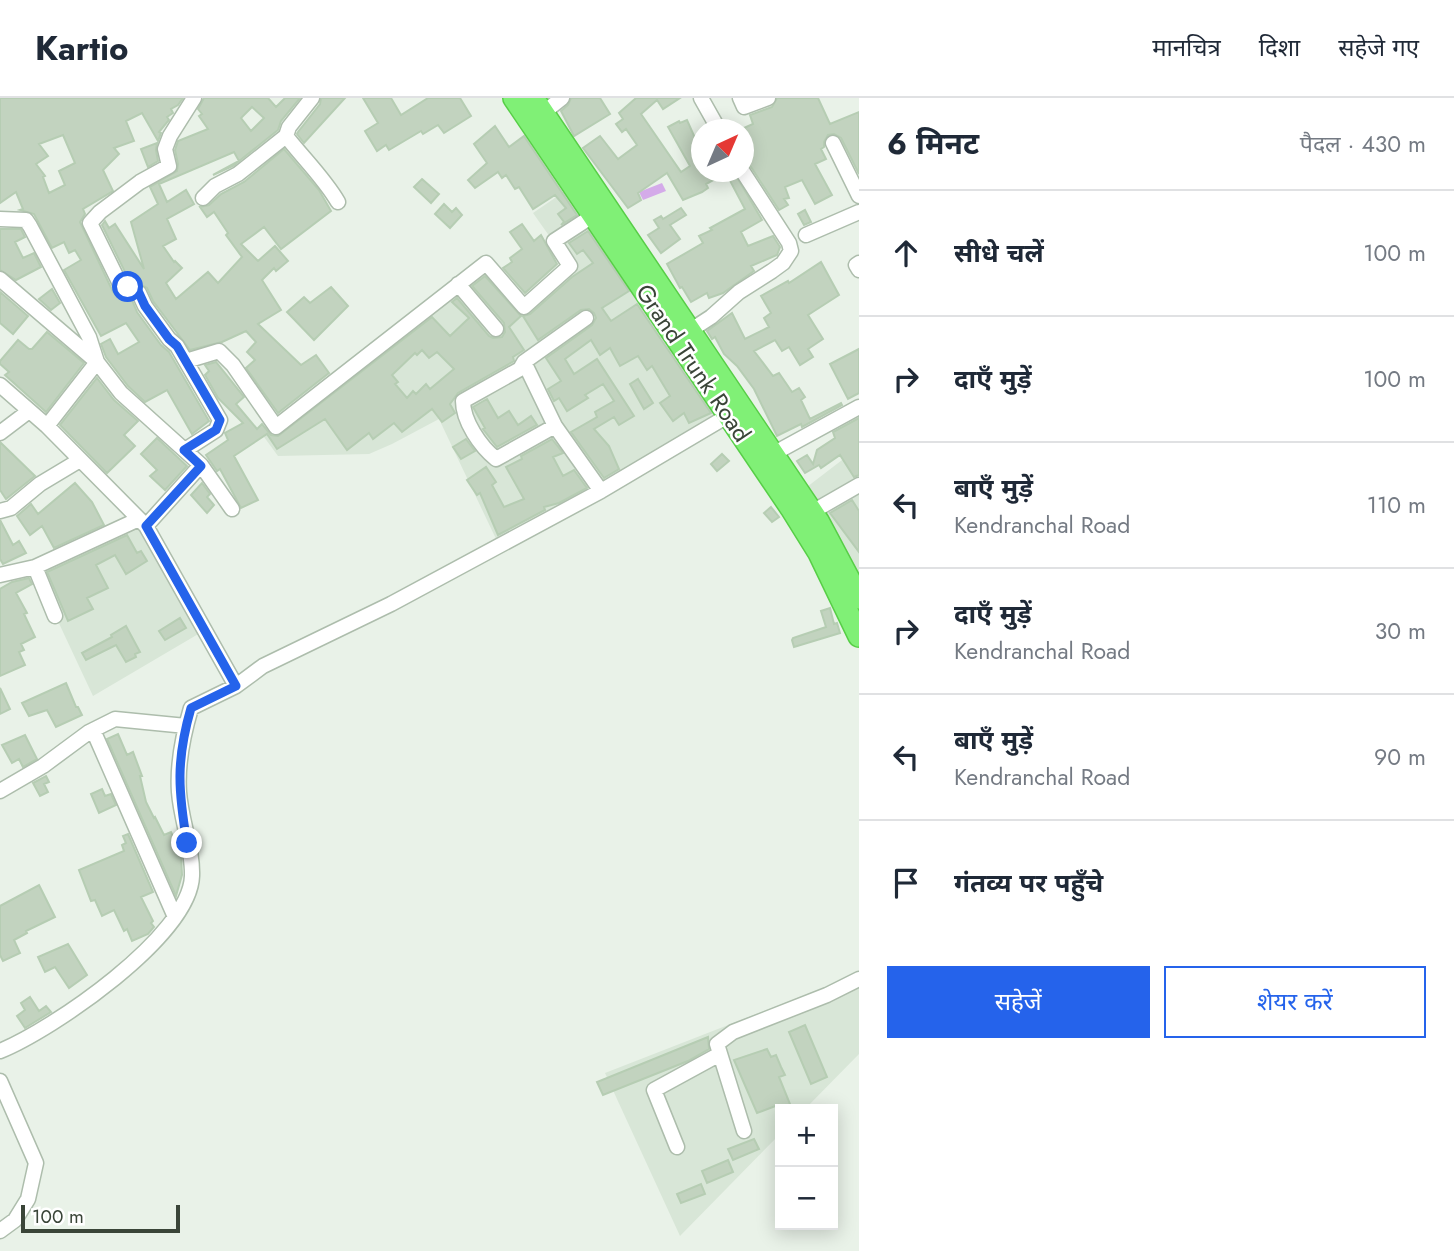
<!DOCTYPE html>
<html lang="hi">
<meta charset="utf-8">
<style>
body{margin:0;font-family:Jost,"Noto Sans Devanagari",sans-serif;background:#f2f2f3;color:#1f2937}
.controls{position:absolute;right:21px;bottom:21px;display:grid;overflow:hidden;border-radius:0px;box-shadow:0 4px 18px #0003}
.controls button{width:63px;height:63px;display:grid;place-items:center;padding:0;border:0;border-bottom:2px solid #e0e1e3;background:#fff;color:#1f2937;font:35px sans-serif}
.compass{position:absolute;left:691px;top:21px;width:63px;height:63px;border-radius:50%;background:#fff;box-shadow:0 4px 18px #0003;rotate:44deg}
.scale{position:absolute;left:21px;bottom:18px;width:159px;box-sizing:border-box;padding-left:7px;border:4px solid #3a4538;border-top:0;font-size:19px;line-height:24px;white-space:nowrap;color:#3a4538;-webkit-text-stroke:5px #fff;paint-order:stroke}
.stop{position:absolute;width:21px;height:21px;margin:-16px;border:5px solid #2563eb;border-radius:50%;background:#fff}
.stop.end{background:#2563eb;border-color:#fff;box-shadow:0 2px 7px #0008}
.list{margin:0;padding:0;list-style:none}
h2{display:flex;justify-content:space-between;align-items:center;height:91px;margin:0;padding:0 28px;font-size:30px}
h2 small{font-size:23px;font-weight:400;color:#747a83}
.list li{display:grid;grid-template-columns:46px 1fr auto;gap:21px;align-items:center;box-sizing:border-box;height:126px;padding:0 28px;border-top:2px solid #e0e1e3}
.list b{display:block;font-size:26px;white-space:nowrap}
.list p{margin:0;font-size:23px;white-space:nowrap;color:#747a83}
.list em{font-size:23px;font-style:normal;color:#747a83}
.actions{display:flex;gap:14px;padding:21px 28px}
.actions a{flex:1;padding:16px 0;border:2px solid #2563eb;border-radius:0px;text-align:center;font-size:24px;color:#2563eb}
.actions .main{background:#2563eb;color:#fff}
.icon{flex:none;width:38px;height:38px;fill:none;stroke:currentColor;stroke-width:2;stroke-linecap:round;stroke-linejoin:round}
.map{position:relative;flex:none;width:859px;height:1153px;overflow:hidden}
header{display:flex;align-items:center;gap:42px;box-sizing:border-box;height:98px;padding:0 35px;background:#fff;border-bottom:2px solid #e0e1e3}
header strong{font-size:33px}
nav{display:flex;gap:38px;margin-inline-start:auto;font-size:24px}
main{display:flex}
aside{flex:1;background:#fff}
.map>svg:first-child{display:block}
.residential{fill:#d8e6d7}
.water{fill:#d4abe9}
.building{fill:#c2d3bf;stroke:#b6cdb3;stroke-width:2;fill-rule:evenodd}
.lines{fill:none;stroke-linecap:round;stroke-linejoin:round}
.minor-casing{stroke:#adbdac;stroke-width:17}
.highway-casing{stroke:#57ce47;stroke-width:24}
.minor{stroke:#fff;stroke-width:14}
.highway{stroke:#80f076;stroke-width:21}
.route{stroke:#2563eb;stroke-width:9}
.labels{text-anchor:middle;stroke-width:5;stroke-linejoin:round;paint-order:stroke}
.street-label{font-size:24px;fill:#3a4538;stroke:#fff}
</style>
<header>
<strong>Kartio</strong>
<nav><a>मानचित्र</a><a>दिशा</a><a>सहेजे गए</a></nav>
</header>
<main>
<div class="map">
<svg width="859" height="1153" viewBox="0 0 859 1153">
<rect width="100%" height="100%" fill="#e9f2e8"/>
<!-- residential -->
<path class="residential" d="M 571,89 L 730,327 L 497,443 L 439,321 L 392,346 L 369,356 L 278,358 L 264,339 L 355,270 L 481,159 L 525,211 L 574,173 L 533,115 Z
M 859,349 L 859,491 L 803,392 Z
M 136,426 L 200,535 L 93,598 L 34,472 Z
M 859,876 L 859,956 L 805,1011 L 780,1011 L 780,1036 L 680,1138 L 605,975 Z"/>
<!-- water -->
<path class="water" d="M 662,85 L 666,93 L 643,102 L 639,94 Z"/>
<!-- building -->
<path class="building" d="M 0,0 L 183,0 L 178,7 L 171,11 L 173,15 L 167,19 L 169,22 L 159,34 L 161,35 L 158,43 L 142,15 L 126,23 L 134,43 L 114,50 L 119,56 L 103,72 L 113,93 L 83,111 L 85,116 L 80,124 L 113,194 L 118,199 L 132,202 L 137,214 L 161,247 L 169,254 L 209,323 L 192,336 L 167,292 L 145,304 L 128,288 L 106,259 L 101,246 L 110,241 L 118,256 L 139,244 L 126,225 L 101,238 L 64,172 L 81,162 L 75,152 L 69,155 L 64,144 L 52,150 L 34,116 L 20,112 L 23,111 L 16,94 L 0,105 ZM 63,37 L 75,65 L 59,73 L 65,87 L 49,95 L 43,79 L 45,78 L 36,66 L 48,58 L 39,46 Z
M 204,0 L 268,0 L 276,9 L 285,0 L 300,0 L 281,23 L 278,32 L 233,68 L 213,77 L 239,63 L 234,54 L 159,86 L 167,104 L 186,92 L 194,106 L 167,121 L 176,141 L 163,148 L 174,164 L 175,163 L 182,170 L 166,185 L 176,201 L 208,174 L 218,185 L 242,159 L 226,137 L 228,135 L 214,114 L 207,119 L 200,109 L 209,107 L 221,96 L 244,84 L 284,51 L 319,92 L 331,113 L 281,151 L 264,129 L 241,146 L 258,163 L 275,148 L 288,163 L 276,173 L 274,170 L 262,182 L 281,212 L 258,226 L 301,267 L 316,257 L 329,275 L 278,315 L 246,270 L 255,262 L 247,254 L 256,244 L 246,233 L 222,244 L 190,252 L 153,203 L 147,190 L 128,180 L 102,127 L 105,123 L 109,130 L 115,126 L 144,171 L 131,124 L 158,106 L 150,89 L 177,73 L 178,66 L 175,52 L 178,43 L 208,31 L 199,18 L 202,16 L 198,11 ZM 252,9 L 264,20 L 251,33 L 241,20 Z
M 321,0 L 345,0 L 304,45 L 297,36 L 298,34 L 320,6 Z
M 363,0 L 391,0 L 401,17 L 428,0 L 460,0 L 471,18 L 444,35 L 438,27 L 423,36 L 421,33 L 389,52 L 386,47 L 377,53 L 365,33 L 378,25 Z
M 571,0 L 600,0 L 610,16 L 574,38 L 561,13 L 568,7 Z
M 636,0 L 680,0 L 663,11 L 657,2 L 641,16 L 681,74 L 690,68 L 668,29 L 679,23 L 680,25 L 687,22 L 695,40 L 702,36 L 702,74 L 734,74 L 762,122 L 741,134 L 748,148 L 773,138 L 780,149 L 777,157 L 751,168 L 754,173 L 723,195 L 709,200 L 707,195 L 691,204 L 682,189 L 680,190 L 667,166 L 703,145 L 699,138 L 712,132 L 710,130 L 745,111 L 726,75 L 706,86 L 708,90 L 702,94 L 683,102 L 667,75 L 638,95 L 641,102 L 628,110 L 583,50 L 600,38 L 618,61 L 637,47 L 626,31 L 622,34 L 616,26 L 623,21 L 619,15 Z
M 777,0 L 818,0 L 830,26 L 859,14 L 859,76 L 841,40 L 834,36 L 828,37 L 824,44 L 824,49 L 821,51 L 826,61 L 815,66 L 832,97 L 815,106 L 802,82 L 785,89 L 789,100 L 784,101 L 788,107 L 779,112 L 751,69 L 744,65 L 744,30 L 753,26 L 750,17 L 772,9 Z
M 495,28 L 509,49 L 524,38 L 577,117 L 561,127 L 564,124 L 558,116 L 566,110 L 555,97 L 533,111 L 519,89 L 515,91 L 506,77 L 502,80 L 498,74 L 475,90 L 468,82 L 487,65 L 474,46 Z
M 157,45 L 156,52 L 158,63 L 148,69 L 141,51 Z
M 422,81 L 439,96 L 431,105 L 414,89 Z
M 444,106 L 452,114 L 456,110 L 462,117 L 450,130 L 435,116 Z
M 681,110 L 686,117 L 670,127 L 680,141 L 661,155 L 648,137 L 659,130 L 654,122 L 661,118 L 663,121 Z
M 805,112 L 811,124 L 804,127 L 798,116 Z
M 522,126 L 534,143 L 541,137 L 557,166 L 525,195 L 503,170 L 512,164 L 510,160 L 522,151 L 510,134 Z
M 0,131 L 21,131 L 25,139 L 15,144 L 23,160 L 34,155 L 41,169 L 16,182 L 0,172 Z
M 588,133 L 629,193 L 602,210 L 611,223 L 637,206 L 711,315 L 689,325 L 684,315 L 673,323 L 660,305 L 670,298 L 652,268 L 647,272 L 638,258 L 620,268 L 610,250 L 600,257 L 591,242 L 565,261 L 574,276 L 597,261 L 634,318 L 619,327 L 614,319 L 594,331 L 609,348 L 619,371 L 604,380 L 571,334 L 597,319 L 595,314 L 614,303 L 603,286 L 585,297 L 588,300 L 567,313 L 559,300 L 554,303 L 548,291 L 561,283 L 546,260 L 592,227 L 596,220 L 594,215 L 589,211 L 581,212 L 538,242 L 523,218 L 530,216 L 572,179 L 593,165 L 583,152 L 577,156 L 569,145 Z
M 821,164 L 839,197 L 808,217 L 823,241 L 808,251 L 813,259 L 800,267 L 789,249 L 782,253 L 775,242 L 754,253 L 773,278 L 779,275 L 792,294 L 799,290 L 805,299 L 801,302 L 810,321 L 841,305 L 842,307 L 802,329 L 801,326 L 777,338 L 754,291 L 737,268 L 724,256 L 715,239 L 712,241 L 707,233 L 732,215 L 745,241 L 769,229 L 764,220 L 771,215 L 761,198 L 788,183 L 789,185 Z
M 485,178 L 521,218 L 509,229 L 524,252 L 513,259 L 514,263 L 458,295 L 450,306 L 455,315 L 442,324 L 432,311 L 402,334 L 394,325 L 373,341 L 369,335 L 347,352 L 325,321 L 277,351 L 267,336 L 234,358 L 258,402 L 241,410 L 220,371 L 217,373 L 206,357 L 228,342 L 225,335 L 243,325 L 218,300 L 205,277 L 209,273 L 205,267 L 216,264 L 244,299 L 236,306 L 257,331 L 262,326 L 271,337 L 278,338 L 432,219 L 450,238 L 469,220 L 452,204 L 457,200 L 489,238 L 493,240 L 502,239 L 505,234 L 504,225 L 472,188 ZM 422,252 L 429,260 L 437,254 L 454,271 L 430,291 L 426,286 L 416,296 L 413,293 L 407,300 L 395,286 L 398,284 L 392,277 L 415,255 L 417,257 Z
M 331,189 L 348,208 L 314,242 L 287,214 L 304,199 L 310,205 Z
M 52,191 L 60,205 L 51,212 L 39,201 Z
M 0,194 L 28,218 L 13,236 L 0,225 Z
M 47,234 L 84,265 L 46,314 L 5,277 L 9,274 L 0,266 L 0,263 L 18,242 L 29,251 L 32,251 Z
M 859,251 L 859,295 L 848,301 L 830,266 Z
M 97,280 L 114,302 L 138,323 L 124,337 L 135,348 L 107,375 L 60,327 Z
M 638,281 L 653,305 L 644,311 L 630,286 Z
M 487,301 L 498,320 L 509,313 L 518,327 L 531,318 L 537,327 L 497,349 L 483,331 L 485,330 L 473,309 Z
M 859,320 L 859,377 L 854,379 L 840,357 L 821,370 L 819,367 L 805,375 L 797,363 L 807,357 L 813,366 L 817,352 L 835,340 L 833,334 Z
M 157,340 L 187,368 L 165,392 L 150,378 L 157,372 L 141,356 Z
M 466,341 L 475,353 L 461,361 L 453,349 Z
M 552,341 L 563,355 L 553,359 L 563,378 L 574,372 L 587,390 L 559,405 L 544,409 L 545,412 L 498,437 L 480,395 L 477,397 L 467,382 L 486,369 L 496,384 L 492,387 L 504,409 L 524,401 L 506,369 L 522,361 L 521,358 Z
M 0,344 L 35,378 L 6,401 L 0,392 Z
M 722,356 L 729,363 L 717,373 L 711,366 Z
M 75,385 L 92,404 L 104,427 L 54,450 L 42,428 L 30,437 L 17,418 L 31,406 L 38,416 Z
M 202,385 L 210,396 L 207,399 L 214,407 L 207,415 L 191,397 Z
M 852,402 L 859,413 L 859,454 L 830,415 Z
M 771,409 L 779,419 L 772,424 L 764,415 Z
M 0,422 L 13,447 L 19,443 L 26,455 L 3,466 L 0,461 Z
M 127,437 L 137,455 L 141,453 L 147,463 L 126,476 L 115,457 L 96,467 L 108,490 L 87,500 L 93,511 L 68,523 L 47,474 Z
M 29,480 L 32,486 L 16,495 L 27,515 L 24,516 L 35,539 L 21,546 L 24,552 L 19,554 L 25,567 L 0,578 L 0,491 L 12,484 Z
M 830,510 L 834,526 L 837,525 L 840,535 L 794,549 L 792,542 L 793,540 L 826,529 L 821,513 Z
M 180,520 L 186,530 L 165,542 L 159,533 Z
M 126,528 L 140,554 L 135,556 L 136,559 L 126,564 L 116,547 L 86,562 L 82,555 L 112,539 L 111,537 Z
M 66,585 L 76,609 L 78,609 L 82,617 L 56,629 L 47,612 L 29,618 L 22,605 Z
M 0,590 L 10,611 L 0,616 Z
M 118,636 L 127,657 L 133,654 L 142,678 L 140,678 L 146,704 L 154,720 L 155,719 L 164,737 L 171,734 L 181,756 L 182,777 L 176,798 L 107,641 Z
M 25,637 L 37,661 L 23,669 L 19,661 L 12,665 L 2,647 Z
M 46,678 L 49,684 L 44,686 L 48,694 L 40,698 L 33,685 Z
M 102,691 L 105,698 L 111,696 L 116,707 L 99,715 L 91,696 Z
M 128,736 L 153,794 L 141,799 L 153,823 L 151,825 L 154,829 L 148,836 L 132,843 L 127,831 L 124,833 L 114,812 L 102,818 L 95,802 L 91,803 L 79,772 L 124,753 L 122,747 L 126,745 L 123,738 Z
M 39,787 L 55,819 L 26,833 L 27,835 L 14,842 L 20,855 L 3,863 L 0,857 L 0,808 Z
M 68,846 L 87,877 L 69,890 L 55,869 L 45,874 L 38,859 Z
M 30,899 L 39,913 L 46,908 L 51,914 L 25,930 L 17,918 L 25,912 L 21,905 Z
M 805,927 L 827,979 L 811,986 L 789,934 Z
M 708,939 L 709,951 L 688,963 L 603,997 L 597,984 Z
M 767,951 L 771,959 L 776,957 L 781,969 L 785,977 L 779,979 L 792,1011 L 780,1011 L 778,1007 L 757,1015 L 734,962 Z
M 754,1041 L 759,1051 L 733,1062 L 728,1051 Z
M 728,1062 L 733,1074 L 707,1085 L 702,1073 Z
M 701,1086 L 705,1096 L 681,1105 L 677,1096 Z"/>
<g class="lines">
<defs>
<path id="minor" d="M 701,0 L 719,32
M 740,0 L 744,9 L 768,0
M 543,15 L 562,0
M 286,38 C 303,60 324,80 338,104
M 833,45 L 859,98
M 203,100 L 215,88 L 238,76 L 286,38 L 289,29 L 312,0
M 0,121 L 26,122 L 30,128 L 89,239 L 97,264 L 47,328
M 806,137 L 859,114
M 859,165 L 856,167 L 859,172
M 0,181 L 97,264 L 121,295 L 201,367 L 232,411
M 458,186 L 496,231
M 586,220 L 524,264 L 520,271 L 463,303 C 463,323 480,348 496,361 L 555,328 L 601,393
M 691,232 L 711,219 L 739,194 L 772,173 L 783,165 L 791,153 L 789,145 L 743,74
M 186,263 L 219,253 L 233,267 L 276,329 L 486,165 L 524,209 L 570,168 L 554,143 L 594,117
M 524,264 L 555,328
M 0,287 L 47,328 L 146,428 L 236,588
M 0,335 L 29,313
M 185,352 L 216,332 L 220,322 L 177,248 L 169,241 L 145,208 L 139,195 L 128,189 L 122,190 L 90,125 L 100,114 L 140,84 L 169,68 L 165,51 L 170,38 L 194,0
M 773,356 L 859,309
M 0,413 L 11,410 L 40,386 L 80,362
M 812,414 L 859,387
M 146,428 L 201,367
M 35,469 L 55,518
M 0,477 L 35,469 L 139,421
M 93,632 L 175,819
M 0,693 L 43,668 L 89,634 L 115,621 L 186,628
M 0,953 C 52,932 190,838 192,778 C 193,751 181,722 179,694 C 177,665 183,637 191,610 L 236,588 L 263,568 L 391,506 L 601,393 L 736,313
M 0,983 L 36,1065 L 28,1101 L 15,1122 L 0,1133
M 744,1033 L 717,946 L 733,934 L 827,897 L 859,881
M 677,1049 L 654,992 L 720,956"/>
<path id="highway" d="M 514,0 L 791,410 L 819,455 L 859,538
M 533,0 L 818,423 L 859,500"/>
</defs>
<!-- minor casing -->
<use href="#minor" class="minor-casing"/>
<!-- highway casing -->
<use href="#highway" class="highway-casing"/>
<!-- minor -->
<use href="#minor" class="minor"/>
<!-- highway -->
<use href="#highway" class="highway"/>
</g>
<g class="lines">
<!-- route -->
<path class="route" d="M 128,189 L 139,195 L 145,208 L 169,241 L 177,248 L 220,322 L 216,332 L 184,352 L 201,368 L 146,428 L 236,588 L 191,610 C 176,662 178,692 187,745"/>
</g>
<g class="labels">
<!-- street labels -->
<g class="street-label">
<text transform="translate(693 265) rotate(56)" y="8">Grand Trunk Road</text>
</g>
</g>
</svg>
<div class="controls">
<button>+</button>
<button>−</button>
</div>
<svg class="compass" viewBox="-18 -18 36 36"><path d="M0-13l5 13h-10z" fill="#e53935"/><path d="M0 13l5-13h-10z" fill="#747a83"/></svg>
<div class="scale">100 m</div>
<div class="stop" style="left:128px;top:189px"></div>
<div class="stop end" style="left:187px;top:745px"></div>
</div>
<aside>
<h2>6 मिनट<small>पैदल · 430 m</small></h2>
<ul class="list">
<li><svg class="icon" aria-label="ahead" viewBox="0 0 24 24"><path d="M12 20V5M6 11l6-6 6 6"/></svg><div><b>सीधे चलें</b></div><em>100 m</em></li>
<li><svg class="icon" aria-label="right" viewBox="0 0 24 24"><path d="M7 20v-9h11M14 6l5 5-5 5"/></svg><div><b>दाएँ मुड़ें</b></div><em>100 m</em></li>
<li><svg class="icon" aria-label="left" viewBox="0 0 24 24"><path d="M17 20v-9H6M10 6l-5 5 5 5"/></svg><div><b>बाएँ मुड़ें</b><p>Kendranchal Road</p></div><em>110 m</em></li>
<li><svg class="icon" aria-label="right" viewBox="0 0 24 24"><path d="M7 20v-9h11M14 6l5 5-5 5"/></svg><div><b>दाएँ मुड़ें</b><p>Kendranchal Road</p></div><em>30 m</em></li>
<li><svg class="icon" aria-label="left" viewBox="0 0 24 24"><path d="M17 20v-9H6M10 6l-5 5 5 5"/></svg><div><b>बाएँ मुड़ें</b><p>Kendranchal Road</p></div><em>90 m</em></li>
<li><svg class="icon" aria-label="arrive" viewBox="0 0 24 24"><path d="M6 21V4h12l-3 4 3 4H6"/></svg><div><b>गंतव्य पर पहुँचे</b></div></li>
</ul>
<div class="actions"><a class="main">सहेजें</a><a>शेयर करें</a></div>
</aside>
</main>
